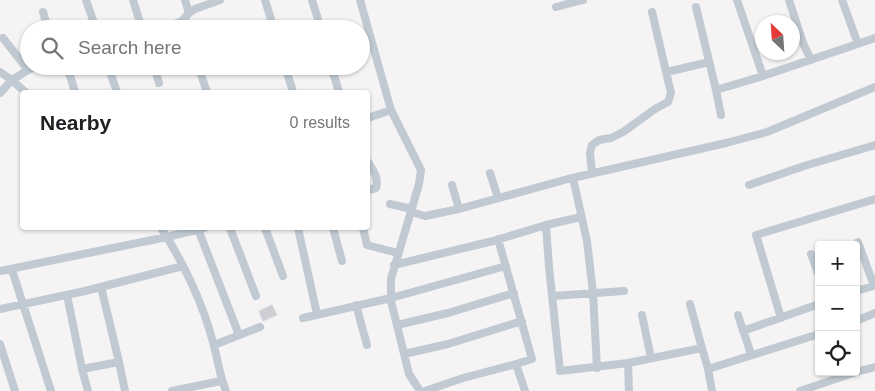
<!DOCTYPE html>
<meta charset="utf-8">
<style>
body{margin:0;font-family:Helvetica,sans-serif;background:#f2f2f2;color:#202124}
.controls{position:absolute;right:15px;bottom:15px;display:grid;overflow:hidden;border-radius:5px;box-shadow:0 1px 4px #0004}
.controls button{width:45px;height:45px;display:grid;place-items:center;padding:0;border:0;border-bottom:1px solid #e0e0e0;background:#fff;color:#202124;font:25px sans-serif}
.compass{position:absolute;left:755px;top:15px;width:45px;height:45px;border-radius:50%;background:#fff;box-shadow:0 1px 4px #0004;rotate:335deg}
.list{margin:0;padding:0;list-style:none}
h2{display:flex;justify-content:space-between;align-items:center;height:65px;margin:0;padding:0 20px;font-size:21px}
h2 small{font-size:16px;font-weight:400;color:#757577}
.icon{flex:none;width:28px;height:28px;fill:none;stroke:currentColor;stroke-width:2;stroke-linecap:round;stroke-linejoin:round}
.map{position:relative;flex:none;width:875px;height:391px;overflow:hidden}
.search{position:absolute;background:#fff;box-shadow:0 1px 4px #0004;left:20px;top:20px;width:350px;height:55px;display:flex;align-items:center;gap:12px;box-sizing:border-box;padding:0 18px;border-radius:28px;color:#757577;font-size:19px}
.panel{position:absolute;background:#fff;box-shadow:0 1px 4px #0004;left:20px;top:90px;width:350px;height:140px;border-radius:5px}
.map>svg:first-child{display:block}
.building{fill:#cdcfd5;stroke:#d7d9de}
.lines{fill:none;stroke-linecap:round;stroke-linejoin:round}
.minor{stroke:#c1cad2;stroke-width:8}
</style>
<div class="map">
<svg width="875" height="391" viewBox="0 0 875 391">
<rect width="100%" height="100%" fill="#f5f3f3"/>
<!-- building -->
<path class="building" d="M 272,305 L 277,315 L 263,321 L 259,311 Z"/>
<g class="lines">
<!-- minor -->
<path class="minor" d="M 86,0 L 96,29
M 133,0 L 142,29
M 185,0 L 189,13
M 265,0 L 274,29
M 312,0 L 321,29
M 360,0 L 391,110 L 421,170 L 419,184 L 391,279 L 391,301 L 409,374 L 420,391
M 737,0 L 763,76 L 875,38
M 789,0 L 803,43 L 811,60
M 842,0 L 858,44
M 556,7 L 583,0
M 696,7 L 716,90 L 763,76
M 43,12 L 48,29
M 162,29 L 182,21 L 189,13 L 195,9 L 220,0
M 3,38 L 28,70
M 67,66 L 75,92
M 108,66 L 117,92
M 154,66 L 159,83
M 198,66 L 207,92
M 285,66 L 293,92
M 331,66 L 339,92
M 0,72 L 12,80 L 25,92
M 667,72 L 709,62
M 716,90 L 721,115
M 0,93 L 12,80 L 28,70 L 39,66
M 368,118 L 391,110
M 368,162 C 373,170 379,178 376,188 L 368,190
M 490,173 L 498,198
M 592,174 L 590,153 L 592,145 L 599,140 L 611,138 L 623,132 L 655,109 L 668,102 L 671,93 L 652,12
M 573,178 L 587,241 L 593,293 L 597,368
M 452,185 L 459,209
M 749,185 L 804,166 L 875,145
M 390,204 L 412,209
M 411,212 L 425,216 L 459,209 L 568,179 L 726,143 L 767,132 L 875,87
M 546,225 L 549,267 L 560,371 L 628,363
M 161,228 C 184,263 204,306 214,346 C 218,361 220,377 226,391
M 230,228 L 256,296
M 265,228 L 283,276
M 298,228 L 317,314
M 333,228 L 342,261
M 363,228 L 367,245 L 398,253
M 198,229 L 239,335
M 498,239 L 532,359 L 516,364
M 811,254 L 819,276
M 394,265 L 493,241 L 546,225 L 581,217
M 12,270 L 51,391
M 0,271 L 167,237 L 204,228
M 856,291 L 874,286 L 858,242
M 67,295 L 82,369 L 119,362 L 101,287
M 553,296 L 624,291
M 690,304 L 702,348
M 356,305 L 367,345
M 0,309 L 85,291 L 183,266
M 642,315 L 651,358
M 738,315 L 751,354
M 303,318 L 391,298 L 506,266
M 781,318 L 756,235 L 875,199
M 856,321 L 875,313
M 397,325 L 448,313 L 514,293
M 743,331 L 819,304
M 0,344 L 15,391
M 214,345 L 260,327
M 404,354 L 448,344 L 522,321
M 119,362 L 125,391
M 82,369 L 88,391
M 708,369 L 712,391
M 856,372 L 875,367
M 172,391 L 221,381
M 425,391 L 463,378 L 516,364 L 525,391
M 629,391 L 628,363 L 702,348 L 708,369 L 819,334
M 800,391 L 856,372"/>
</g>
</svg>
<div class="controls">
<button>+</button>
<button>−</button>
<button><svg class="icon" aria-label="locate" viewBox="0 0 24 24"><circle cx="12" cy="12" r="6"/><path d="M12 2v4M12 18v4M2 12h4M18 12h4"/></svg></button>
</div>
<svg class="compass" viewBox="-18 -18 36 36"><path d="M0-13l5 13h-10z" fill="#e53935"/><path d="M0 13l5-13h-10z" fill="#757577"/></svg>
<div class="search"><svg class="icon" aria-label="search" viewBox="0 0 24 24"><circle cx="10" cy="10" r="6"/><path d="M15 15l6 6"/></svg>Search here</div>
<section class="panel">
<h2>Nearby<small>0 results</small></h2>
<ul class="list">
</ul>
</section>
</div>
